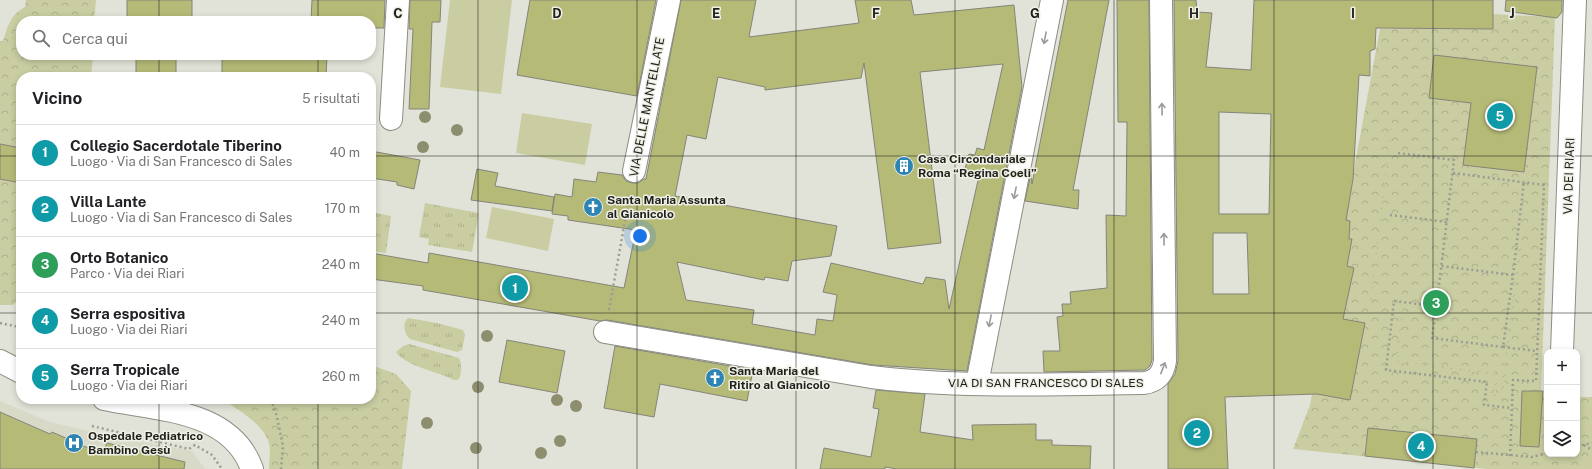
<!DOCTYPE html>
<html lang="it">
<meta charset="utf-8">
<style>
body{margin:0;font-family:"Public Sans",sans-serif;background:#f2f2f2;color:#202124}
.controls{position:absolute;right:12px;bottom:12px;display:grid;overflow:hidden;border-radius:8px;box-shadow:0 2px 6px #0003}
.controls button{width:36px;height:36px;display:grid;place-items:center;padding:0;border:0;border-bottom:1px solid #e0e0e0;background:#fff;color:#202124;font:20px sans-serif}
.you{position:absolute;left:640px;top:236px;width:14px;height:14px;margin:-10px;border:3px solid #fff;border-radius:50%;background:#1a73e8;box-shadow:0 0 0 6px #1a73e833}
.badge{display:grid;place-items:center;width:26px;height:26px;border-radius:50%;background:#7c3aed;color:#fff;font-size:13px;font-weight:700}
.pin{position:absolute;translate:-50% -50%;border:2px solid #fff;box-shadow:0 1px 4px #0006}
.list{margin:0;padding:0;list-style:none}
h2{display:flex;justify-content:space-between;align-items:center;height:52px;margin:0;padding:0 16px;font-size:17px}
h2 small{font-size:13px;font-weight:400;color:#757577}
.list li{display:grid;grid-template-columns:26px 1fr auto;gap:12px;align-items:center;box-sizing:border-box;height:56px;padding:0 16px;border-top:1px solid #e0e0e0}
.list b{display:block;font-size:15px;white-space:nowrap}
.list p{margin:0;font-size:13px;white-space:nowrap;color:#757577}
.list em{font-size:13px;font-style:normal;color:#757577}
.icon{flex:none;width:22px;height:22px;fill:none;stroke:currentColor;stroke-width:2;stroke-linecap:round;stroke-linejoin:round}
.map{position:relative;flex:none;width:1592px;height:469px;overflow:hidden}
.search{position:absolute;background:#fff;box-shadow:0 2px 6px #0003;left:16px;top:16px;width:360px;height:44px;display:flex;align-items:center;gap:10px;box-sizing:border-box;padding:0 14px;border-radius:16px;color:#757577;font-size:15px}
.panel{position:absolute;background:#fff;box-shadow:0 2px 6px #0003;left:16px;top:72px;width:360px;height:332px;border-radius:16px}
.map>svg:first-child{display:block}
.built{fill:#d8dac7}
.grass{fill:url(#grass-tufts)}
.forest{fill:url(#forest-crowns)}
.garden{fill:url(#garden-furrows)}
.pitch{fill:#c9cda1}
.building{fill:#b5ba77;stroke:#84857a;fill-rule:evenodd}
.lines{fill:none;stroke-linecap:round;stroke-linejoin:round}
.minor-casing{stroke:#8c8e83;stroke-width:24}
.tertiary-casing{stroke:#8c8e83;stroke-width:24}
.path{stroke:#9b9c93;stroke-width:2.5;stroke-dasharray:2 3;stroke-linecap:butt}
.minor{stroke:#fff;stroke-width:22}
.tertiary{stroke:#fff;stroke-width:22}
.tree{fill:#8c8e6d}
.oneway{stroke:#9a9b99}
.grid{fill:none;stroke:#1f201c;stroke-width:1;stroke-opacity:0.55}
.labels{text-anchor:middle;stroke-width:3;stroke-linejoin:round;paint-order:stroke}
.street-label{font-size:12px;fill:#1f201c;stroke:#eff0e5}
.poi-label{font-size:12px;font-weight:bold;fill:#1f201c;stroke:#eff0e5;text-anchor:start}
.grid-label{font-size:13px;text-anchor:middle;font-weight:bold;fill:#1f201c;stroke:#eff0e5;stroke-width:3;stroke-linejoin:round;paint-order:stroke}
</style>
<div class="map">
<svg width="1592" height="469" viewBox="0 0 1592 469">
<defs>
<pattern id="grass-tufts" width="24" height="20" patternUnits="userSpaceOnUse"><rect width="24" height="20" fill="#c9cda1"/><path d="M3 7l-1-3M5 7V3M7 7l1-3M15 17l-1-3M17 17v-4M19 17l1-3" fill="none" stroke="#acb08a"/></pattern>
<pattern id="forest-crowns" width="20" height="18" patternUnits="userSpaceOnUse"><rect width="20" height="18" fill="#c9cda1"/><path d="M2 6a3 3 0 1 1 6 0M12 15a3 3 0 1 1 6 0" fill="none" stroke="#acb08a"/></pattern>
<pattern id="garden-furrows" width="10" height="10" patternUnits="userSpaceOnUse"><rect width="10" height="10" fill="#c9cda1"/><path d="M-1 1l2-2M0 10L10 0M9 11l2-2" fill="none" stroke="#acb08a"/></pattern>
</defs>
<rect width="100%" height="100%" fill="#e2e3d8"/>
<!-- built -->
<path class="built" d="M 0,401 L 50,422 L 106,435 L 192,451 L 205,469 L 0,469 Z"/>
<!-- grass -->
<path class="grass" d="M 425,203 L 479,213 L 472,252 L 428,245 L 429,239 L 419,237 Z
M 371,212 L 391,216 L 386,253 L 371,251 Z
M 408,318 L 437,323 L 463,330 L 465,335 L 462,350 L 457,352 L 410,339 C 404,334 402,323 408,318 Z
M 409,344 L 459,358 C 462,364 462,375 458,380 L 454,380 C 439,372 405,366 396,352 L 403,346 Z"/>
<!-- forest -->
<path class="forest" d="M 26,0 L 96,0 L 94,21 L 21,21 L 21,55 L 93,55 L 91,77 L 21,77 L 21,300 L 12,305 L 0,305 L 0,41 L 3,41 C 8,26 10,15 25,7 Z
M 1491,14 L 1555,17 L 1541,391 L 1543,391 L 1543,396 L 1547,396 L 1547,454 L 1577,454 L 1577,397 L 1592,397 L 1592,469 L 1487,469 L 1293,449 L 1310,405 L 1380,29 L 1491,29 Z
M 371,365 L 396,374 L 411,391 L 402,469 L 269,469 C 269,461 271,451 269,443 C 264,425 236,407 220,399 L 371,399 Z"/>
<!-- garden -->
<path class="garden" d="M 1391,123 L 1392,123 L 1371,302 L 1370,302 Z
M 1520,242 L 1522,242 L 1509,344 L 1507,344 Z
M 1402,310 L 1403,311 L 1397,361 L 1498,373 L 1495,398 L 1494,398 L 1496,375 L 1395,362 Z
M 1506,353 L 1508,353 L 1502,399 L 1500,398 Z"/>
<!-- pitch -->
<path class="pitch" d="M 450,0 L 512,0 L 501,94 L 440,87 Z
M 522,113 L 592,124 L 585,165 L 516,153 Z
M 492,207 L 554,219 L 548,251 L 486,238 Z"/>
<!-- building -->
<path class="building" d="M 127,0 L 192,0 L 192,21 L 127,21 Z
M 312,0 L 385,0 L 384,28 L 371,28 L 371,21 L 311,21 Z
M 410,0 L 441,0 L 440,22 L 432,22 L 429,109 L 409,109 L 413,29 L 409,29 Z
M 530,0 L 656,0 L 637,96 L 517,75 Z
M 681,0 L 756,0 L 749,37 L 859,23 L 855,0 L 911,0 L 914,15 L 1014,5 L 1022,87 L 967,371 L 873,365 L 607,320 L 600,321 L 423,290 L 423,286 L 371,279 L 371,253 L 428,263 L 429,253 L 624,288 L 636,230 L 568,220 L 568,216 L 552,214 L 555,194 L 572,197 L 574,179 L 596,182 L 598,172 L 622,175 L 626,181 L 632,183 L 638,183 L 644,179 L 646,179 ZM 864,63 L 888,249 L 941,243 L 920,72 L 1003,64 L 984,150 L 977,148 L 975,155 L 969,154 L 965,169 L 973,172 L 972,175 L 979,176 L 949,309 L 945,280 L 926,277 L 923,284 L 831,263 L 823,292 L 837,295 L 833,321 L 817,319 L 815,335 L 752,324 L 754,310 L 686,300 L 677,262 L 764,280 L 765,277 L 788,281 L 792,261 L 831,256 L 837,226 L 675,196 L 687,135 L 706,139 L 718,77 L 765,87 L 765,90 L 861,78 Z
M 1068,0 L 1109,0 L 1073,190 L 1079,190 L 1078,209 L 1025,201 L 1031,173 L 1032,184 Z
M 1117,0 L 1149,0 L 1152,360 L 1150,366 L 1145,370 L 1044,372 L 1043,351 L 1060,351 L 1057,317 L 1063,316 L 1062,304 L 1071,304 L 1070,292 L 1107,288 L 1106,215 L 1126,216 L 1127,122 L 1118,122 Z
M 1174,0 L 1196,0 L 1197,12 L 1212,13 L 1206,67 L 1251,70 L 1254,0 L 1493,0 L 1493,29 L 1376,28 L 1375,49 L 1370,51 L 1370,76 L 1359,75 L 1353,179 L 1346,220 L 1350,221 L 1349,239 L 1352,239 L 1347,266 L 1354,268 L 1343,319 L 1365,323 L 1350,400 L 1317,394 L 1225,397 L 1228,469 L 1168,469 L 1168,384 L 1175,374 L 1178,361 ZM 1219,112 L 1271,114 L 1269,214 L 1219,214 ZM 1213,233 L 1247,233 L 1249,294 L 1213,294 Z
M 1506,0 L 1562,0 L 1562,12 L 1557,18 L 1505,11 Z
M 136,55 L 176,55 L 176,77 L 136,77 Z
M 222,55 L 327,55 L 326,77 L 222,77 Z
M 1434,55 L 1537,67 L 1524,172 L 1463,165 L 1471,103 L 1429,98 Z
M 0,144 L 21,148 L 21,183 L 0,179 Z
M 371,151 L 420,160 L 414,189 L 397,185 L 397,182 L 371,178 Z
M 477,169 L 498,173 L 495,186 L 554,197 L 552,211 L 471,200 Z
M 507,340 L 565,351 L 557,393 L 499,382 Z
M 615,346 L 753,370 L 747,401 L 660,384 L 654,417 L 604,408 Z
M 876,390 L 925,394 L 920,432 L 973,440 L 972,425 L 1036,424 L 1036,440 L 1052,440 L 1052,445 L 1091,446 L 1090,469 L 897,469 L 885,467 L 885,469 L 820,469 L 824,448 L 871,457 L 879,409 L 873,408 Z
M 1522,391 L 1543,391 L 1539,447 L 1520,446 Z
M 0,412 L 50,434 L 52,432 L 102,454 L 107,443 L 185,462 L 184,469 L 0,469 Z
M 1368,428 L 1477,439 L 1474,468 L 1365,456 Z"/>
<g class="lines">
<defs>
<path id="minor" d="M 391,119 L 398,0
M 634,171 L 669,0
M 605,332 L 871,377 C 961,388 1053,384 1144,383 C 1157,381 1163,374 1165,361 L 1161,0
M 1562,352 L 1575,0
M 977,384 L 1052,0"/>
<path id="tertiary" d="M 0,361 L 21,372
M 104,399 C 156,410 231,409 252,469"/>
</defs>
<!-- minor casing -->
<use href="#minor" class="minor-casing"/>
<!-- tertiary casing -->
<use href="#tertiary" class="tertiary-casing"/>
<!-- path -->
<path class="path" d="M 1398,153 L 1454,160 C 1447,219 1440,279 1432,338 L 1503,347 L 1513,275 L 1441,266
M 1453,173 L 1544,185 L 1536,381 L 1513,380 L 1510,456
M 1390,215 L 1447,222
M 1513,275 L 1524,182
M 1436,306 L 1394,301 L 1386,370 L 1487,382 L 1484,405 L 1512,408
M 609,310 L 630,193
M 0,323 L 19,327 L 21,326
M 1503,347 L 1537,351
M 271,399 L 277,417 L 283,446 L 281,469
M 92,426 L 189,449 L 195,445 L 212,455 L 222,469
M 1584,445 L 1592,450
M 1577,446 L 1592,443
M 1476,452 L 1532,457 L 1547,453"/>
<!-- minor -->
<use href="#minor" class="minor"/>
<!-- tertiary -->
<use href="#tertiary" class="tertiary"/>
</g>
<!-- trees -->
<g class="tree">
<circle cx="425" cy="117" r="6"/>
<circle cx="457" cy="130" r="6"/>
<circle cx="423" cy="147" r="6"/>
<circle cx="487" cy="336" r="6"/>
<circle cx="478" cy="387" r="6"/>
<circle cx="557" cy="400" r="6"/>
<circle cx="576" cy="406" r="6"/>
<circle cx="427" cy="423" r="6"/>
<circle cx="560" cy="441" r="6"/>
<circle cx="476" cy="448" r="6"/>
<circle cx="541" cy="453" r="6"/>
</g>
<!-- one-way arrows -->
<defs><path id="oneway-shaft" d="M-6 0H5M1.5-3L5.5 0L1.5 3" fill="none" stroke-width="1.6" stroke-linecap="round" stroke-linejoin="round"/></defs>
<g class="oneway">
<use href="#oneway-shaft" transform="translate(1045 38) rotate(101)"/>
<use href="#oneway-shaft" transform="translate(1162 109) rotate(-91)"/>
<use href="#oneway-shaft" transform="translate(1015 193) rotate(101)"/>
<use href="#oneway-shaft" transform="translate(1164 239) rotate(-91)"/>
<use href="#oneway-shaft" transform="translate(990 321) rotate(101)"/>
<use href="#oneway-shaft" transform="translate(1163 368) rotate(-69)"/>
</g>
<!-- grid -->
<path class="grid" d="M 159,0 L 159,21M 318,0 L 318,21M 478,0 L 478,469M 637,0 L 637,469M 796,0 L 796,469M 955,0 L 955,469M 1114,0 L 1114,469M 1274,0 L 1274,469M 1433,0 L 1433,469M 159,55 L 159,77M 318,55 L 318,77M 0,156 L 21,156M 371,156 L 1592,156M 0,313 L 21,313M 371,313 L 1592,313M 159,399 L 159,469M 318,399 L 318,469"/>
<!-- icons -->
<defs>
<symbol id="building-disc" viewBox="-11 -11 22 22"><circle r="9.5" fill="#2e84b3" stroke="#eff0e5"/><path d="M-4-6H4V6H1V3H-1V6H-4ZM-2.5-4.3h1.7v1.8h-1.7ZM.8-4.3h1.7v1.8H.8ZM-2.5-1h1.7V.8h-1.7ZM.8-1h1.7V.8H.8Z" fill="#fff"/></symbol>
<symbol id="church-disc" viewBox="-11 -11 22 22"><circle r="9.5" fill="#2e84b3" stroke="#eff0e5"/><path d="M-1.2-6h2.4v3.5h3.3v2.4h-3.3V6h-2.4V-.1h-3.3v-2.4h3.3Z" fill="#fff"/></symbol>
<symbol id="hospital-disc" viewBox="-11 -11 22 22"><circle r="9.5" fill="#2e84b3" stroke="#eff0e5"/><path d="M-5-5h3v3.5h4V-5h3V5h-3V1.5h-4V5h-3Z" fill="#fff"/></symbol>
</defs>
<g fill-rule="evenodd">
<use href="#building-disc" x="893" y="155" width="22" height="22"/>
<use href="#church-disc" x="582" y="196" width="22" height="22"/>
<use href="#church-disc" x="704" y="367" width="22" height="22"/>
<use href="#hospital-disc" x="63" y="432" width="22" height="22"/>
</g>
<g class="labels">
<!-- street labels -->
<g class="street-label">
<text transform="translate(647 107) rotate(-79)" y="4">VIA DELLE MANTELLATE</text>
<text transform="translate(1569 176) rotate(-88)" y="4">VIA DEI RIARI</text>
<text x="1046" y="387">VIA DI SAN FRANCESCO DI SALES</text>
</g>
<!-- poi labels -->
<g class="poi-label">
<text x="918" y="163">Casa Circondariale<tspan x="918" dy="14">Roma “Regina Coeli”</tspan></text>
<text x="607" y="204">Santa Maria Assunta<tspan x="607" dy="14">al Gianicolo</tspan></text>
<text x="729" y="375">Santa Maria del<tspan x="729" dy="14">Ritiro al Gianicolo</tspan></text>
<text x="88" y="440">Ospedale Pediatrico<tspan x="88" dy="14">Bambino Gesù</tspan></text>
</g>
</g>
<g class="grid-label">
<text x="398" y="18">C</text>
<text x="557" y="18">D</text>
<text x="716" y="18">E</text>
<text x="876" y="18">F</text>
<text x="1035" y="18">G</text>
<text x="1194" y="18">H</text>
<text x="1353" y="18">I</text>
<text x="1512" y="18">J</text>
</g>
</svg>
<div class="controls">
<button>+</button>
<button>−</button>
<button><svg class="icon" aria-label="layers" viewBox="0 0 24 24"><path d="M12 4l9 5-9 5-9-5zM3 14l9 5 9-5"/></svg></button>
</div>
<div class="you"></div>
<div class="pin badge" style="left:515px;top:288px;background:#0f9aa8">1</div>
<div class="pin badge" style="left:1197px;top:433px;background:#0f9aa8">2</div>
<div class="pin badge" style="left:1436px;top:303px;background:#2e9e5b">3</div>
<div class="pin badge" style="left:1421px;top:446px;background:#0f9aa8">4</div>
<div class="pin badge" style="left:1500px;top:116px;background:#0f9aa8">5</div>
<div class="search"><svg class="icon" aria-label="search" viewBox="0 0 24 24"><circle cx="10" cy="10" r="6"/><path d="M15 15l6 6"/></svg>Cerca qui</div>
<section class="panel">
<h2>Vicino<small>5 risultati</small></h2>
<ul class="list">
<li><span class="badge" style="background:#0f9aa8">1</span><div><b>Collegio Sacerdotale Tiberino</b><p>Luogo · Via di San Francesco di Sales</p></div><em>40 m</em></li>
<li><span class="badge" style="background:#0f9aa8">2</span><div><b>Villa Lante</b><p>Luogo · Via di San Francesco di Sales</p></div><em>170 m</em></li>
<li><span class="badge" style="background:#2e9e5b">3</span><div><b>Orto Botanico</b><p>Parco · Via dei Riari</p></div><em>240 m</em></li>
<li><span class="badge" style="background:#0f9aa8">4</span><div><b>Serra espositiva</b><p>Luogo · Via dei Riari</p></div><em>240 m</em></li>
<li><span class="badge" style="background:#0f9aa8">5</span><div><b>Serra Tropicale</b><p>Luogo · Via dei Riari</p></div><em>260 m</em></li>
</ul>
</section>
</div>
